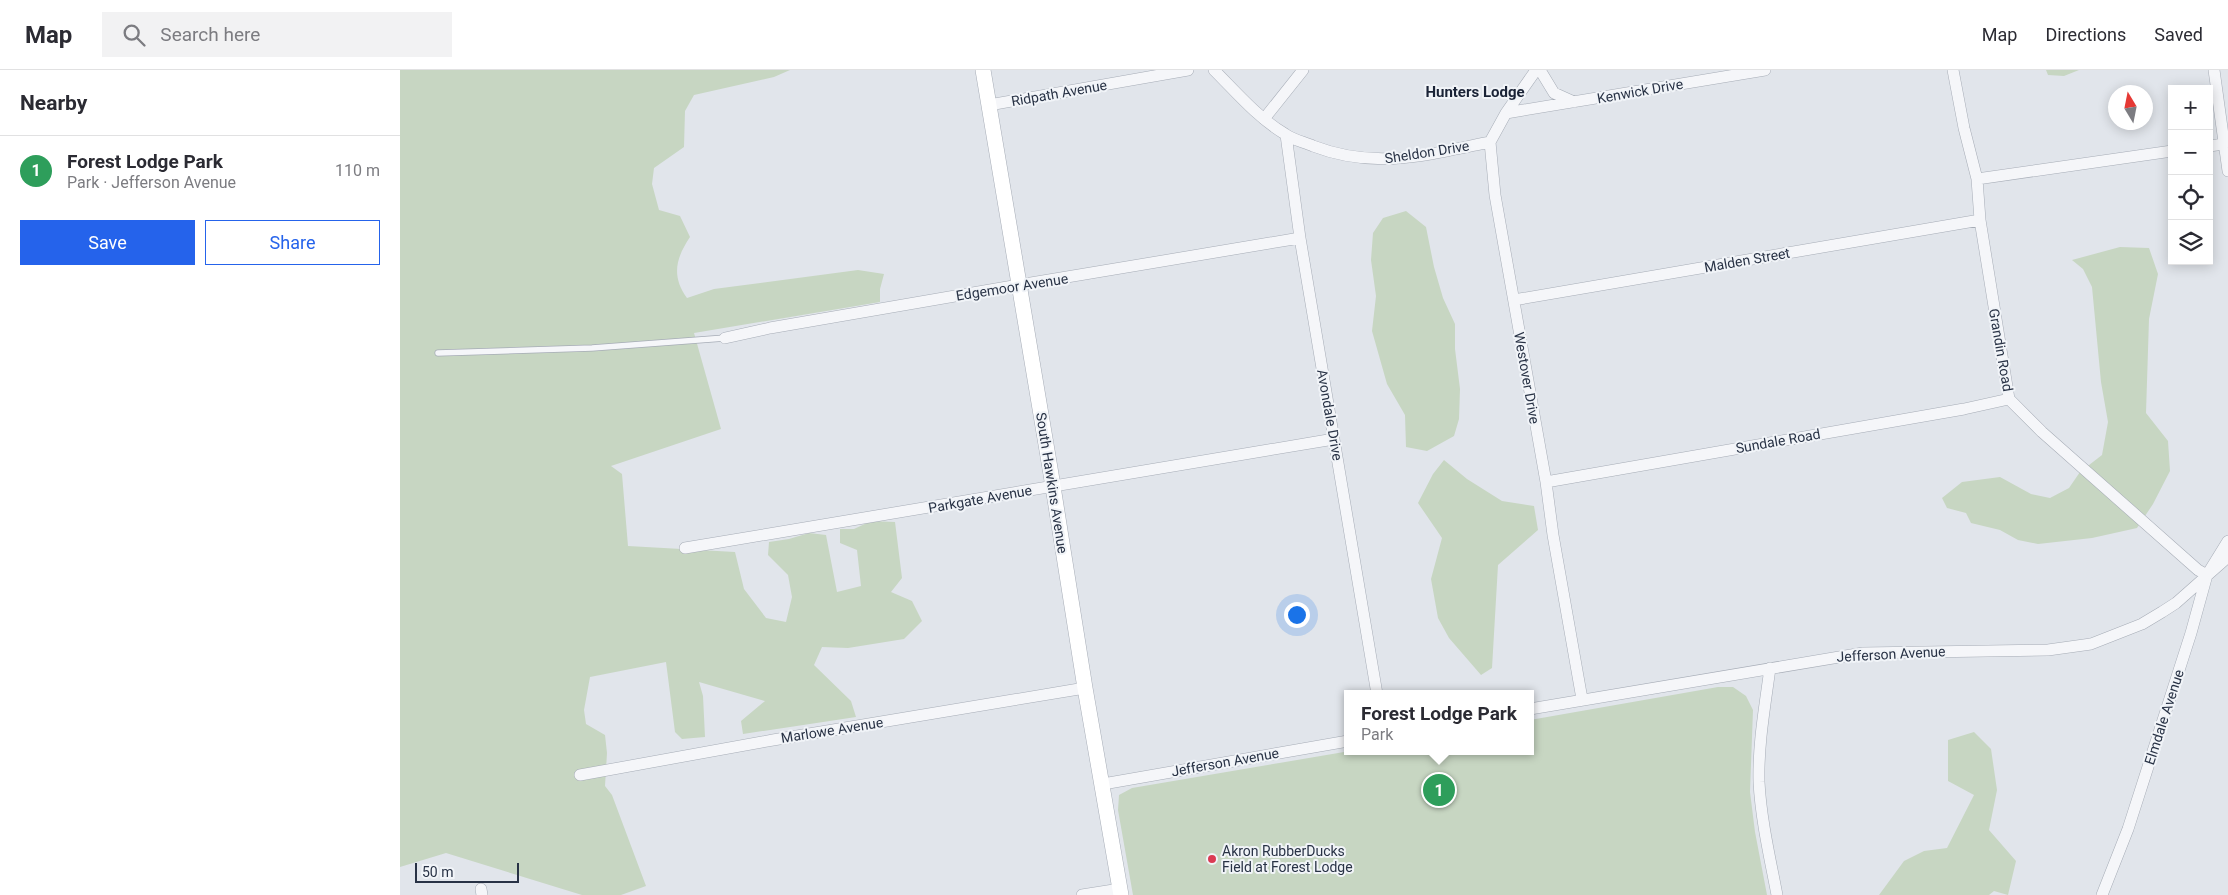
<!DOCTYPE html>
<meta charset="utf-8">
<style>
body{margin:0;font-family:Roboto,sans-serif;background:#f2f2f3;color:#2b2b33}
.controls{position:absolute;right:15px;top:15px;display:grid;overflow:hidden;border-radius:0px;box-shadow:0 2px 12px #0003}
.controls button{width:45px;height:45px;display:grid;place-items:center;padding:0;border:0;border-bottom:1px solid #e1e1e2;background:#fff;color:#2b2b33;font:25px sans-serif}
.compass{position:absolute;left:1708px;top:15px;width:45px;height:45px;border-radius:50%;background:#fff;box-shadow:0 2px 12px #0003;rotate:350deg}
.scale{position:absolute;left:15px;bottom:12px;width:104px;box-sizing:border-box;padding-left:5px;border:2px solid #283245;border-top:0;font-size:14px;line-height:18px;white-space:nowrap;color:#283245;-webkit-text-stroke:4px #f1f4f8;paint-order:stroke}
.you{position:absolute;left:896px;top:544px;width:18px;height:18px;margin:-12px;border:4px solid #fff;border-radius:50%;background:#1a73e8;box-shadow:0 0 0 8px #1a73e833}
.badge{display:grid;place-items:center;width:32px;height:32px;border-radius:50%;background:#2563eb;color:#fff;font-size:16px;font-weight:700}
.pin{position:absolute;translate:-50% -50%;border:2px solid #fff;box-shadow:0 1px 5px #0006}
.popup{position:absolute;left:944px;top:620px;width:190px;height:65px;box-sizing:border-box;display:grid;place-content:center;border-radius:0px;background:#fff;filter:drop-shadow(0 1px 4px #0005);font-size:16px;white-space:nowrap;color:#7c7c81}
.popup b{font-size:19px;color:#2b2b33}
.popup::after{content:'';position:absolute;left:50%;top:100%;margin-left:-10px;border:10px solid transparent;border-top-color:#fff}
.list{margin:0;padding:0;list-style:none}
h2{display:flex;justify-content:space-between;align-items:center;height:65px;margin:0;padding:0 20px;font-size:21px}
h2 small{font-size:16px;font-weight:400;color:#7c7c81}
.list li{display:grid;grid-template-columns:32px 1fr auto;gap:15px;align-items:center;box-sizing:border-box;height:70px;padding:0 20px;border-top:1px solid #e1e1e2}
.list b{display:block;font-size:19px;white-space:nowrap}
.list p{margin:0;font-size:16px;white-space:nowrap;color:#7c7c81}
.list em{font-size:16px;font-style:normal;color:#7c7c81}
.actions{display:flex;gap:10px;padding:15px 20px}
.actions a{flex:1;padding:11px 0;border:1px solid #2563eb;border-radius:0px;text-align:center;font-size:18px;color:#2563eb}
.actions .main{background:#2563eb;color:#fff}
.icon{flex:none;width:28px;height:28px;fill:none;stroke:currentColor;stroke-width:2;stroke-linecap:round;stroke-linejoin:round}
.map{position:relative;flex:none;width:1828px;height:825px;overflow:hidden}
header{display:flex;align-items:center;gap:30px;box-sizing:border-box;height:70px;padding:0 25px;background:#fff;border-bottom:1px solid #e1e1e2}
header strong{font-size:24px}
nav{display:flex;gap:28px;margin-inline-start:auto;font-size:18px}
.search{width:350px;height:45px;background:#f2f2f3;display:flex;align-items:center;gap:12px;box-sizing:border-box;padding:0 18px;border-radius:0px;color:#7c7c81;font-size:19px}
main{display:flex}
aside{flex:1;background:#fff}
.map>svg:first-child{display:block}
.green{fill:#c7d6c2}
.lines{fill:none;stroke-linecap:round;stroke-linejoin:round}
.lane-casing{stroke:#a6acb6;stroke-width:7}
.street-casing{stroke:#a6acb6;stroke-width:12}
.secondary-casing{stroke:#a6acb6;stroke-width:16}
.lane{stroke:#f5f6f9;stroke-width:5.5}
.street{stroke:#f5f6f9;stroke-width:11}
.secondary{stroke:#fff;stroke-width:15}
.poi-dot{fill:#db3b53;stroke:#f1f4f8;stroke-width:2}
.labels{text-anchor:middle;stroke-width:4;stroke-linejoin:round;paint-order:stroke}
.street-label{font-size:14px;fill:#283245;stroke:#f1f4f8}
.poi-label{font-size:14px;fill:#283245;stroke:#f1f4f8;text-anchor:start}
.neighbourhood-label{font-size:15px;font-weight:bold;fill:#1a2336;stroke:#f1f4f8}
</style>
<header>
<strong>Map</strong>
<div class="search"><svg class="icon" aria-label="search" viewBox="0 0 24 24"><circle cx="10" cy="10" r="6"/><path d="M15 15l6 6"/></svg>Search here</div>
<nav><a>Map</a><a>Directions</a><a>Saved</a></nav>
</header>
<main>
<aside>
<h2>Nearby<small></small></h2>
<ul class="list">
<li><span class="badge" style="background:#2e9e5b">1</span><div><b>Forest Lodge Park</b><p>Park · Jefferson Avenue</p></div><em>110 m</em></li>
</ul>
<div class="actions"><a class="main">Save</a><a>Share</a></div>
</aside>
<div class="map">
<svg width="1828" height="825" viewBox="0 0 1828 825">
<rect width="100%" height="100%" fill="#e1e5eb"/>
<!-- green -->
<path class="green" d="M 0,0 L 390,0 L 374,7 L 294,25 L 285,41 L 284,77 L 254,98 L 252,114 L 259,140 L 280,146 L 290,167 C 276,188 271,206 287,228 L 314,219 L 458,200 L 484,204 L 480,219 L 480,232 L 294,263 L 321,359 L 211,396 L 222,404 L 228,476 L 335,482 L 344,519 L 366,548 L 386,552 L 392,527 L 388,505 L 368,485 L 369,472 L 389,469 L 409,463 L 426,465 L 437,522 L 461,516 L 457,480 L 440,473 L 440,459 L 454,459 L 471,451 L 495,452 L 502,508 L 491,522 L 512,531 L 522,551 L 504,569 L 448,578 L 422,577 L 414,595 L 451,631 L 456,647 L 343,664 L 341,651 L 365,631 L 299,612 L 303,626 L 305,667 L 282,669 L 275,662 L 266,592 L 190,607 L 184,640 L 186,654 L 205,665 L 207,683 L 205,716 L 212,725 L 246,816 L 221,825 L 182,825 L 46,783 L 0,797 Z
M 1646,0 L 1679,0 L 1664,6 L 1648,5 Z
M 1006,141 L 1026,157 L 1034,197 L 1043,228 L 1055,254 L 1055,279 L 1060,319 L 1059,349 L 1054,366 L 1027,381 L 1006,377 L 1005,345 L 987,314 L 972,261 L 976,226 L 971,190 L 973,163 L 983,148 Z
M 1720,177 L 1749,178 L 1758,204 L 1749,249 L 1746,343 L 1768,371 L 1770,401 L 1753,434 L 1737,458 L 1692,468 L 1638,474 L 1618,470 L 1600,460 L 1571,453 L 1566,443 L 1547,438 L 1542,428 L 1562,412 L 1600,407 L 1631,424 L 1650,428 L 1669,418 L 1680,402 L 1702,385 L 1708,352 L 1701,312 L 1692,217 L 1683,199 L 1672,190 Z
M 1044,390 L 1067,409 L 1102,431 L 1134,436 L 1138,460 L 1098,495 L 1092,598 L 1081,605 L 1049,568 L 1038,548 L 1031,509 L 1042,468 L 1018,433 L 1033,404 Z
M 1318,617 L 1333,617 L 1346,626 L 1353,640 L 1350,722 L 1355,762 L 1367,825 L 733,825 L 718,740 L 719,725 L 732,718 L 950,681 L 1130,681 L 1130,650 Z
M 1574,662 L 1591,679 L 1597,720 L 1589,760 L 1616,791 L 1608,825 L 1594,821 L 1589,825 L 1479,825 L 1504,791 L 1524,781 L 1547,778 L 1574,725 L 1548,711 L 1548,670 Z"/>
<g class="lines">
<defs>
<path id="lane" d="M 38,283 L 192,278 L 325,268"/>
<path id="street" d="M 814,0 C 836,22 858,48 885,64 C 893,70 904,72 913,76 C 975,100 1027,85 1090,72
M 1136,0 L 1106,43 L 1090,72 L 1095,125 L 1146,412 L 1153,465 L 1182,629
M 1140,0 L 1154,23 L 1174,32
M 1553,0 L 1564,58 L 1577,109 L 1580,150 L 1609,329 L 1642,362 L 1798,500 L 1807,505
M 1814,0 L 1828,101
M 589,35 L 788,0
M 1106,43 L 1365,0
M 864,49 L 903,0
M 886,65 L 900,168 L 977,624
M 1809,76 L 1824,74
M 1577,109 L 1772,81
M 1114,230 L 1580,150
M 325,268 L 370,258 L 619,215 L 900,168
M 1146,412 L 1564,339 L 1609,329
M 285,478 L 934,369
M 1370,598 C 1365,636 1358,674 1359,712 C 1361,750 1370,788 1377,825
M 1130,639 L 1463,583 L 1648,580 L 1691,574 L 1742,554 L 1762,542 L 1776,533 L 1828,487
M 180,705 L 373,670 L 685,618
M 703,714 L 948,671
M 81,819 L 82,825
M 682,825 L 720,819
M 1702,825 L 1728,759 L 1791,563 L 1807,505 L 1828,471"/>
<path id="secondary" d="M 583,0 L 651,404 L 685,618 L 721,825"/>
</defs>
<!-- lane casing -->
<use href="#lane" class="lane-casing"/>
<!-- street casing -->
<use href="#street" class="street-casing"/>
<!-- secondary casing -->
<use href="#secondary" class="secondary-casing"/>
<!-- lane -->
<use href="#lane" class="lane"/>
<!-- street -->
<use href="#street" class="street"/>
<!-- secondary -->
<use href="#secondary" class="secondary"/>
</g>
<!-- markers -->
<circle class="poi-dot" cx="812" cy="789" r="5"/>
<g class="labels">
<!-- street labels -->
<g class="street-label">
<text transform="translate(1240 21) rotate(-10)" y="5">Kenwick Drive</text>
<text transform="translate(659 23) rotate(-10)" y="5">Ridpath Avenue</text>
<text transform="translate(1027 82) rotate(-9)" y="5">Sheldon Drive</text>
<text transform="translate(1347 190) rotate(-10)" y="5">Malden Street</text>
<text transform="translate(612 217) rotate(-9)" y="5">Edgemoor Avenue</text>
<text transform="translate(1601 280) rotate(80)" y="5">Grandin Road</text>
<text transform="translate(1127 308) rotate(80)" y="5">Westover Drive</text>
<text transform="translate(930 345) rotate(80)" y="5">Avondale Drive</text>
<text transform="translate(1378 371) rotate(-10)" y="5">Sundale Road</text>
<text transform="translate(652 413) rotate(81)" y="5">South Hawkins Avenue</text>
<text transform="translate(580 429) rotate(-10)" y="5">Parkgate Avenue</text>
<text transform="translate(1491 584) rotate(-3)" y="5">Jefferson Avenue</text>
<text transform="translate(1764 647) rotate(-72)" y="5">Elmdale Avenue</text>
<text transform="translate(432 660) rotate(-9)" y="5">Marlowe Avenue</text>
<text transform="translate(825 692) rotate(-10)" y="5">Jefferson Avenue</text>
</g>
<!-- poi labels -->
<g class="poi-label">
<text x="822" y="786">Akron RubberDucks<tspan x="822" dy="16">Field at Forest Lodge</tspan></text>
</g>
<!-- neighbourhood labels -->
<g class="neighbourhood-label">
<text x="1075" y="27">Hunters Lodge</text>
</g>
</g>
</svg>
<div class="controls">
<button>+</button>
<button>−</button>
<button><svg class="icon" aria-label="locate" viewBox="0 0 24 24"><circle cx="12" cy="12" r="6"/><path d="M12 2v4M12 18v4M2 12h4M18 12h4"/></svg></button>
<button><svg class="icon" aria-label="layers" viewBox="0 0 24 24"><path d="M12 4l9 5-9 5-9-5zM3 14l9 5 9-5"/></svg></button>
</div>
<svg class="compass" viewBox="-18 -18 36 36"><path d="M0-13l5 13h-10z" fill="#e53935"/><path d="M0 13l5-13h-10z" fill="#7c7c81"/></svg>
<div class="scale">50 m</div>
<div class="you"></div>
<div class="pin badge" style="left:1039px;top:720px;background:#2e9e5b">1</div>
<div class="popup"><b>Forest Lodge Park</b>Park</div>
</div>
</main>
